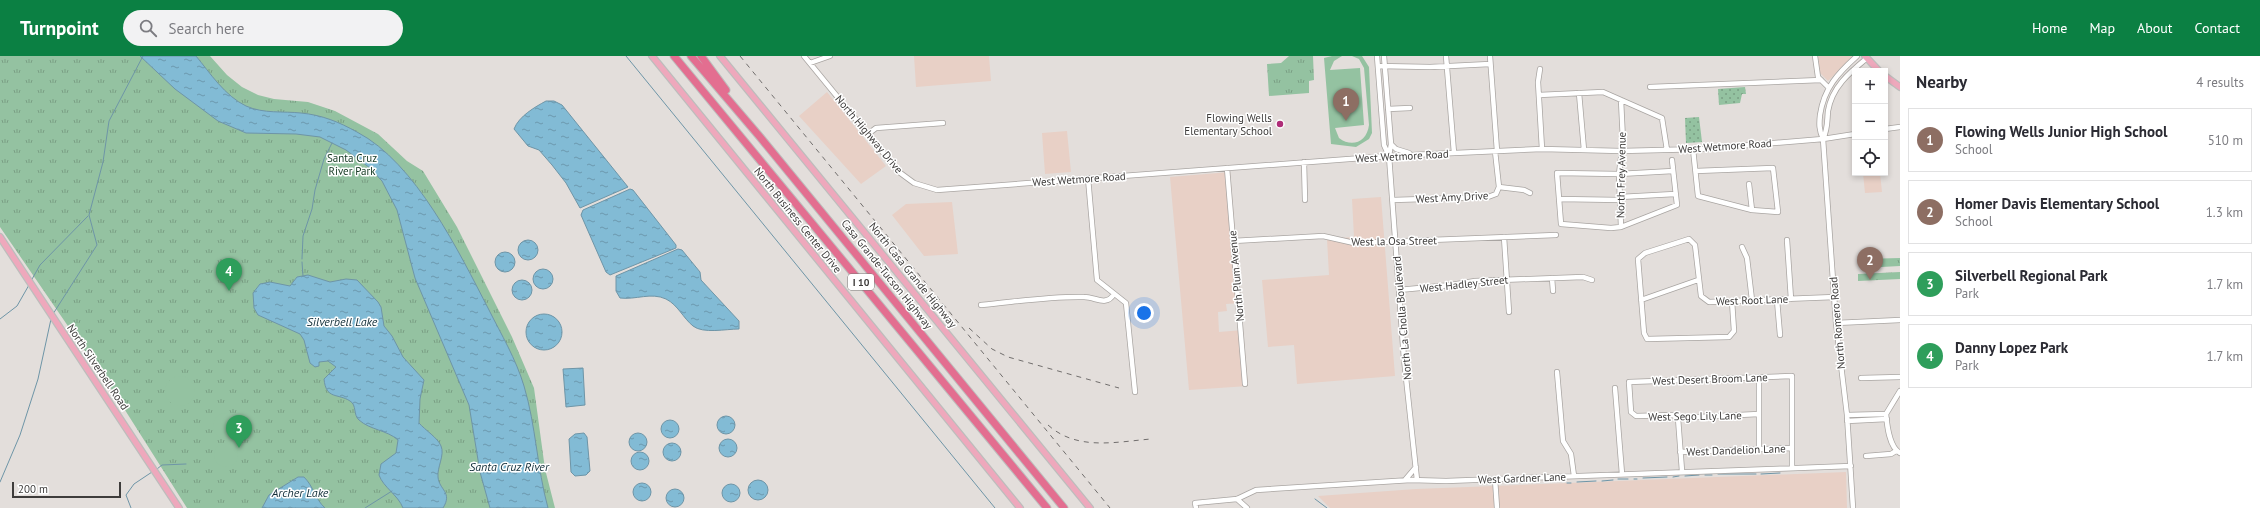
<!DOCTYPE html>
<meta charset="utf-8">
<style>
body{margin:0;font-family:"PT Sans",sans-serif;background:#f2f2f3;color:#2b2b33}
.controls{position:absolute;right:12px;top:12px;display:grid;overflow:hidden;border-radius:0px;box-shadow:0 2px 6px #0003}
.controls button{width:36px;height:36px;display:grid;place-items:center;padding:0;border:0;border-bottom:1px solid #e1e1e2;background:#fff;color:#2b2b33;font:20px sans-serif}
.scale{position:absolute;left:12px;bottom:10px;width:109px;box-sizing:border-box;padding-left:4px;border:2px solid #3e3c3b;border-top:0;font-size:11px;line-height:14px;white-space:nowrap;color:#3e3c3b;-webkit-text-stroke:3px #fff;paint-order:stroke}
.you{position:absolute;left:1144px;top:257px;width:14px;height:14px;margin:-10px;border:3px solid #fff;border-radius:50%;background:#1a73e8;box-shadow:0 0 0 6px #1a73e833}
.badge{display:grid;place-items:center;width:26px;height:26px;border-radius:50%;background:#0b8043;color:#fff;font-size:13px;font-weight:700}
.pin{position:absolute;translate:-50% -33px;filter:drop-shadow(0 1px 2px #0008)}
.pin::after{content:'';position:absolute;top:21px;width:14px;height:12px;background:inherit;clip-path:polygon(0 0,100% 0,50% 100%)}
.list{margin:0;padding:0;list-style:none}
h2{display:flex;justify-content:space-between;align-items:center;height:52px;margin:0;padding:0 16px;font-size:17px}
h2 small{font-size:13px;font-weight:400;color:#7c7c81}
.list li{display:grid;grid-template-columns:26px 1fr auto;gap:12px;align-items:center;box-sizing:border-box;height:64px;margin:0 8px 8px;padding:0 8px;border:1px solid #e1e1e2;border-radius:0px}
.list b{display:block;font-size:15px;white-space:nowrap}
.list p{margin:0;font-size:13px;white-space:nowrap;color:#7c7c81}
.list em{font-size:13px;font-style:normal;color:#7c7c81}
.icon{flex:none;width:22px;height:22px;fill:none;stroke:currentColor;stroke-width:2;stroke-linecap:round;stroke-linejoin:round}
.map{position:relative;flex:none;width:1900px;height:452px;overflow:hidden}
header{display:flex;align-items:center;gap:24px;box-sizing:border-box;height:56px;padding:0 20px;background:#0b8043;color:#fff}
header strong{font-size:19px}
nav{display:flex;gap:22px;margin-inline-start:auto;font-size:14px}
.search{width:280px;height:36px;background:#f2f2f3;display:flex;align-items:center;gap:10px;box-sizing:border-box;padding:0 14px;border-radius:22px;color:#7c7c81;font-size:15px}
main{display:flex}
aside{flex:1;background:#fff}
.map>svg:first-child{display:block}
.commercial{fill:#e8d0c6}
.grass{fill:url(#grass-tufts)}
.garden{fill:url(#garden-dots)}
.pitch{fill:#94c2a1}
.water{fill:url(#water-ripples);stroke:#6e95a7}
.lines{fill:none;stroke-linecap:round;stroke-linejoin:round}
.stream{stroke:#6e95a7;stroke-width:1}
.minor-casing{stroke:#a9a5a2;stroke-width:6}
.major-casing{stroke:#bdbdbc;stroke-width:8}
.highway-casing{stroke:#bdbdbc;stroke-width:9}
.minor{stroke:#fff;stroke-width:4.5}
.major{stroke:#eea8bc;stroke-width:5.5}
.highway{stroke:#e36e90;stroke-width:7}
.rail{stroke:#716e6d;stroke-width:1;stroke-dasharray:5 5;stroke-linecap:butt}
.poi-dot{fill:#af2d78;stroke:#fff;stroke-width:1.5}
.labels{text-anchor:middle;stroke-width:3;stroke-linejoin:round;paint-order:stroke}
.shield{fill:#fff;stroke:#787676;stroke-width:1}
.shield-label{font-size:10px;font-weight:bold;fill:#3e3c3b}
.poi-label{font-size:11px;fill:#3e3c3b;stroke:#fff;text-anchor:end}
.street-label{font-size:11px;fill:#3e3c3b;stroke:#fff}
.park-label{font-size:11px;fill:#11361f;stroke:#fff}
.water-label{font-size:12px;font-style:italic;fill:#112e39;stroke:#fff}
</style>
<header>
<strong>Turnpoint</strong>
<div class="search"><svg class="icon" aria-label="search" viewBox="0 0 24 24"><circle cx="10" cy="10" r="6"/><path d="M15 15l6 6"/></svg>Search here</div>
<nav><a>Home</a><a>Map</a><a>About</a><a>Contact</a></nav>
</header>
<main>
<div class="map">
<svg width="1900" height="452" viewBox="0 0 1900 452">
<defs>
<pattern id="grass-tufts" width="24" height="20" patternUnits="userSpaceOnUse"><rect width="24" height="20" fill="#94c2a1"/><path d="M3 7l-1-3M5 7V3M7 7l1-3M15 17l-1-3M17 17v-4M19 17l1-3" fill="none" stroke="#7a9f84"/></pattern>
<pattern id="garden-dots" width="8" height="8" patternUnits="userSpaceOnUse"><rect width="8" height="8" fill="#94c2a1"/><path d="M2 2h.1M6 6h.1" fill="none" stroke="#7a9f84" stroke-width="1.8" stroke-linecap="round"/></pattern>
<pattern id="water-ripples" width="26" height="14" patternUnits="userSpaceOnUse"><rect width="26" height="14" fill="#82bbd5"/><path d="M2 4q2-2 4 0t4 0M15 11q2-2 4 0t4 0" fill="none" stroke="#6c99ae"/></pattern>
</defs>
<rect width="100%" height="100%" fill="#e3dedb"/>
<!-- commercial -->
<path class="commercial" d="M 914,0 L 989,0 L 991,25 L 916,31 Z
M 1818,0 L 1853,0 L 1828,25 L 1820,17 Z
M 827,36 L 886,110 L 861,128 L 799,60 Z
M 1067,75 L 1071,116 L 1045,118 L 1042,77 Z
M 1230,116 L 1241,247 L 1226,248 L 1227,255 L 1218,256 L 1219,276 L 1243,274 L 1248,330 L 1189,334 L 1170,121 Z
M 1863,117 L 1880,117 L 1882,136 L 1865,137 Z
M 1381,141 L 1395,320 L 1297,328 L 1294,289 L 1268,291 L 1262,224 L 1329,219 L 1327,183 L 1354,181 L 1352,143 Z
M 952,146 L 958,198 L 924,200 L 892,159 L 906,148 Z
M 1846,416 L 1847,452 L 1330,452 L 1318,440 L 1416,433 Z"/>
<!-- grass -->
<path class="grass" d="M 0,0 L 210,0 L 227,19 L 242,31 L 258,39 L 274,43 L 308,46 L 335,55 L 378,78 L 407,105 L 423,115 L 457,171 L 512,281 L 534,332 L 545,413 L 555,452 L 187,452 L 118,343 L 0,171 Z
M 1289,0 L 1313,0 L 1314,24 L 1309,25 L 1309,37 L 1269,40 L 1267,8 L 1281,7 Z
M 1900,202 L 1900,210 L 1863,212 L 1862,203 Z
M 1900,216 L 1900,223 L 1858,225 L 1858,218 Z"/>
<!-- garden -->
<path class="garden" d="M 1745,31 L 1746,38 L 1742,38 L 1740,47 L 1719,49 L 1718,33 Z
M 1699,61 L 1702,86 L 1686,87 L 1685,62 Z"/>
<!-- pitch -->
<path class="pitch" d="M 1332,0 L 1342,0 L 1334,5 L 1330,14 L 1360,12 L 1364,69 L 1335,72 L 1339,82 C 1352,92 1367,86 1369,69 L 1364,12 L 1359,3 L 1352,0 L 1362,0 L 1369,11 L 1372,77 L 1369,83 L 1356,91 L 1331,88 L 1324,2 Z
M165 335a15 15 0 1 1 30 0a15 15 0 1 1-30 0Z
M213 370a13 13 0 1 1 26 0a13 13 0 1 1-26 0Z
M214 399a12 12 0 1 1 24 0a12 12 0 1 1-24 0Z"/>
<!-- water -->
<path class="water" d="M 140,0 L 196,0 C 210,17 225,40 246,50 C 264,58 283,55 301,57 C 322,59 339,66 357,76 C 416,107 459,196 489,254 C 501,278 516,303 524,330 C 536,370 537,412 548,452 L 490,452 L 480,416 L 469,349 L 415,222 L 397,154 L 382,125 L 370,112 L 346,94 L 320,81 L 296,78 L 246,77 L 218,65 L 175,33 Z
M 546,45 L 554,45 L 562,49 L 628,131 L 580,152 L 566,127 L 552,109 L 539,94 L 528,90 L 514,73 C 519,60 535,51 546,45 Z
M 630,133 L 633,134 L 676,189 L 676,192 L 610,219 L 606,216 L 581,159 L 583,154 Z
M518 194a10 10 0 1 1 20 0a10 10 0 1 1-20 0Z
M 678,193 L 682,194 L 700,216 L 701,224 L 739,265 L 739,273 C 726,273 703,278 693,270 C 683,262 678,249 666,243 C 651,236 636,244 620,242 L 616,235 L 616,220 Z
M495 206a10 10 0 1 1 20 0a10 10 0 1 1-20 0Z
M533 223a10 10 0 1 1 20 0a10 10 0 1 1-20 0Z
M 308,219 L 330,226 L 346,223 L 357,224 L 378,246 L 381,251 L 384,270 L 392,280 L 403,301 L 424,324 L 420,343 L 419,367 C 425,374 438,382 441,390 C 445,399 437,411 438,421 C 439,434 453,436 443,452 L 403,452 C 398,439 383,431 379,419 L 381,408 L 396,397 L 398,384 C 387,374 370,374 359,364 C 353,359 357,349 350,345 C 338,337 326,344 324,323 L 336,311 L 328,305 L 319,306 L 319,310 L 315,311 L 310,307 L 304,284 L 300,278 L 258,259 L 254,252 L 253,237 L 260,228 L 270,226 L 290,230 L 297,221 Z
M512 234a10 10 0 1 1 20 0a10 10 0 1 1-20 0Z
M526 276a18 18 0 1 1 36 0a18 18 0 1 1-36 0Z
M 583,312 L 585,349 L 566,351 L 563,313 Z
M717 369a9 9 0 1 1 18 0a9 9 0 1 1-18 0Z
M661 373a9 9 0 1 1 18 0a9 9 0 1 1-18 0Z
M 584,377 L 587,381 L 590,415 L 586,419 L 575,420 L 571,416 L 569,383 L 575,378 Z
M629 386a9 9 0 1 1 18 0a9 9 0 1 1-18 0Z
M719 392a9 9 0 1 1 18 0a9 9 0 1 1-18 0Z
M663 396a9 9 0 1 1 18 0a9 9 0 1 1-18 0Z
M631 405a9 9 0 1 1 18 0a9 9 0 1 1-18 0Z
M 298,421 L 304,421 C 314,431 315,443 325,452 L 262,452 L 269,439 Z
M748 434a10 10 0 1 1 20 0a10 10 0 1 1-20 0Z
M633 436a9 9 0 1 1 18 0a9 9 0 1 1-18 0Z
M722 437a9 9 0 1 1 18 0a9 9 0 1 1-18 0Z
M666 442a9 9 0 1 1 18 0a9 9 0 1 1-18 0Z"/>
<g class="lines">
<!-- stream -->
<path class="stream" d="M 626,0 L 995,452
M 302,203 L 303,180 L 312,153 L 315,134 L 324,103 L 332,87
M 302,206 L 303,220
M 31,225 L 40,209 L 88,160
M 53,258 L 97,189 L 89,159 L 103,106 L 109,65 L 143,0
M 0,263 L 17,250 L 29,229
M 157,413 L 162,409 L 186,408
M 1718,418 L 1756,418
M 1761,418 L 1780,417
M 1705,419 L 1712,419
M 1685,420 L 1699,419
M 1673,421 L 1679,420
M 1643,422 L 1667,421
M 1618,423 L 1628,423
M 1634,423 L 1637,423
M 1602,425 L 1613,424
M 0,426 L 20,379 L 38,323 L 51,263
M 1577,426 L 1596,425
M 1567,427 L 1571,427
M 1315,443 L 1327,452
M 131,452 L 126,439 L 134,428 L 152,416
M 365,452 L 392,435"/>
<defs>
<path id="minor" d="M 804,0 L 899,116 L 914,127 L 937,134 L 1389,100 L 1542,93 L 1621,95 L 1703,93 L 1823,83 L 1855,78
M 1377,0 L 1384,89 L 1389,100
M 1384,0 L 1391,88 L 1389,100 L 1404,303 L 1417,424
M 1446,0 L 1454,97
M 1490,0 L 1497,95
M 1815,0 L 1818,21 L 1828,31
M 810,7 L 830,0
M 1378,10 L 1430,11 L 1490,8
M 1540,13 L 1538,26 L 1542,93
M 1650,31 L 1821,24
M 1579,37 L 1584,94
M 1539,39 L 1603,36 L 1662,62 L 1667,94
M 1388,53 L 1410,52
M 1885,73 L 1900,71
M 868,78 L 876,72 L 943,67
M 1823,83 C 1828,73 1827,65 1828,55 C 1832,31 1849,17 1867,2
M 1391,88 L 1396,93 L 1409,97
M 1693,93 L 1698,140 L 1752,154 L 1778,156 L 1773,112 L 1696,115
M 1495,95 L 1499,131
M 1672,104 L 1677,149 L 1621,171 L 1611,172 L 1561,168 L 1557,117 L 1619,118 L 1673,115
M 1304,106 L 1305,144
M 1227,112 L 1245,328
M 1088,122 L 1097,224 L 1126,247 L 1135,336
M 1749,128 L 1752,154
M 1620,141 L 1675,138
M 1559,143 L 1620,144
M 1393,144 L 1488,141 L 1496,138 L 1499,131 L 1524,134 L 1530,137
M 1621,171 L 1619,118 L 1623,85 L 1621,44
M 1504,181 L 1509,256
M 1787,184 L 1791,243
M 1233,185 L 1323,180 L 1354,187 L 1556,179
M 1742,191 L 1747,202 L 1752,244
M 1552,222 L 1553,235
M 1399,234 L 1451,229 L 1475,225 L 1583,221 L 1592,224
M 1641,244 L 1698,224
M 1777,244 L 1780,279
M 1732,245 L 1734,275 L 1729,281 L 1647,283 L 1644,277 L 1638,203 L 1645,197 L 1689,183 L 1695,189 L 1701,240 L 1709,246 L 1835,241
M 981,249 C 1015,246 1050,240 1084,241 C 1096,241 1106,251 1114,238
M 1836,267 L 1900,264
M 1557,316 L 1563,385 L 1571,398 L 1574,420
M 1759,321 L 1759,392
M 1861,322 L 1900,321
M 1615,332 L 1622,418
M 1900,335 L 1886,358 C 1887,369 1889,391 1900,397
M 1759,358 L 1678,362 L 1673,359 L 1636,360 L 1631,356 L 1629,326 L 1792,320 L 1792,412
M 1847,359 L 1886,358
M 1678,362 L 1682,415
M 1847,365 L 1887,363
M 1680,396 L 1792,392
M 1866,400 L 1891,398 L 1896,395
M 1495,423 L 1497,452
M 1405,424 L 1416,411
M 1237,443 L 1247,452
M 1196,452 L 1195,447 L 1237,443 L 1256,434 L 1411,424 L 1446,425 L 1851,410
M 1853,452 L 1847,359 L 1836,267 L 1823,83 C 1819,74 1819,68 1820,59 C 1824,32 1838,17 1857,0"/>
<path id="major" d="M 652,0 L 1020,452
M 720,0 L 1090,452
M 1865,0 L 1879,15
M 1885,20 L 1900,31
M 0,181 L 179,452"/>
<path id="highway" d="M 674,0 L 1047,452
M 691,0 L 760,81 L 1064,452
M 701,0 L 726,34"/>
</defs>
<!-- minor casing -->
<use href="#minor" class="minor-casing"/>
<!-- major casing -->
<use href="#major" class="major-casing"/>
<!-- highway casing -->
<use href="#highway" class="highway-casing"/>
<!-- minor -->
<use href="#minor" class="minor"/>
<!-- major -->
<use href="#major" class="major"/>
<!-- highway -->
<use href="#highway" class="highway"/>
<!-- rail -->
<path class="rail" d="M 740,0 L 1110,452
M 969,272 L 992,293 L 1008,301 L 1119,332
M 1048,369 C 1077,395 1115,386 1151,383"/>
</g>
<!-- markers -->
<circle class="poi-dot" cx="1280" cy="68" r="4"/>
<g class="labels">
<!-- shield labels -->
<rect class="shield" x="848" y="218" width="26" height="16" rx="3"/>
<g class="shield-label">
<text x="861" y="230">I 10</text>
</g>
<!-- poi labels -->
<g class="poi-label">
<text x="1272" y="66">Flowing Wells<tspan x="1272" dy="13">Elementary School</tspan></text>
</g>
<!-- street labels -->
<g class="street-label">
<text transform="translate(869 78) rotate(50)" y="4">North Highway Drive</text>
<text transform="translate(1725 90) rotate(-4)" y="4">West Wetmore Road</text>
<text transform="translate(1402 100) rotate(-3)" y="4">West Wetmore Road</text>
<text transform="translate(1621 119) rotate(-89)" y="4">North Frey Avenue</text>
<text transform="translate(1079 123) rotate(-4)" y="4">West Wetmore Road</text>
<text transform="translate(1452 141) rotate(-3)" y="4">West Amy Drive</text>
<text transform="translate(798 164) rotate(51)" y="4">North Business Center Drive</text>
<text transform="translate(1394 185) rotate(-1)" y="4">West la Osa Street</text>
<text transform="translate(887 218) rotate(51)" y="4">Casa Grande-Tucson Highway</text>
<text transform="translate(913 219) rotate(51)" y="4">North Casa Grande Highway</text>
<text transform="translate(1236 220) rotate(-95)" y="4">North Plum Avenue</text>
<text transform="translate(1464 228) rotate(-6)" y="4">West Hadley Street</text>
<text transform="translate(1752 244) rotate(-2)" y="4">West Root Lane</text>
<text transform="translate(1402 262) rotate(-95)" y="4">North La Cholla Boulevard</text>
<text transform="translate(1837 267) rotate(-95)" y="4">North Romero Road</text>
<text transform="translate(98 311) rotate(56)" y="4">North Silverbell Road</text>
<text transform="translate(1710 323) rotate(-2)" y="4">West Desert Broom Lane</text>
<text transform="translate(1695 360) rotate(-1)" y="4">West Sego Lily Lane</text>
<text transform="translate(1736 394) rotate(-2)" y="4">West Dandelion Lane</text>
<text transform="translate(1522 422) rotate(-2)" y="4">West Gardner Lane</text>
</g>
<!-- park labels -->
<g class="park-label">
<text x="352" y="106">Santa Cruz<tspan x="352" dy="13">River Park</tspan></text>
</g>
<!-- water labels -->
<g class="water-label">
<text x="342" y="270">Silverbell Lake</text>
<text x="509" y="415">Santa Cruz River</text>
<text x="300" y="441">Archer Lake</text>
</g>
</g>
</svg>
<div class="controls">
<button>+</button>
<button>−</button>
<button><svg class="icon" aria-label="locate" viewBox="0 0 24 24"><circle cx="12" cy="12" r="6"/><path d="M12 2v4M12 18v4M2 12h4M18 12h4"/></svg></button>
</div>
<div class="scale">200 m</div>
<div class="you"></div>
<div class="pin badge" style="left:1346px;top:65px;background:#8d6e63">1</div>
<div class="pin badge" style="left:1870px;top:224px;background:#8d6e63">2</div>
<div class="pin badge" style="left:239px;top:392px;background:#2e9e5b">3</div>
<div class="pin badge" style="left:229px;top:235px;background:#2e9e5b">4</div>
</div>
<aside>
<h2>Nearby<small>4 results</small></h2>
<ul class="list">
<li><span class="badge" style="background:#8d6e63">1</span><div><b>Flowing Wells Junior High School</b><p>School</p></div><em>510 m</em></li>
<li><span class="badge" style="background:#8d6e63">2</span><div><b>Homer Davis Elementary School</b><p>School</p></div><em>1.3 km</em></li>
<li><span class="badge" style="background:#2e9e5b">3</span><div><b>Silverbell Regional Park</b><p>Park</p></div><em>1.7 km</em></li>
<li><span class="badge" style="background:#2e9e5b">4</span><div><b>Danny Lopez Park</b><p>Park</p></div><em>1.7 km</em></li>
</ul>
</aside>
</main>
